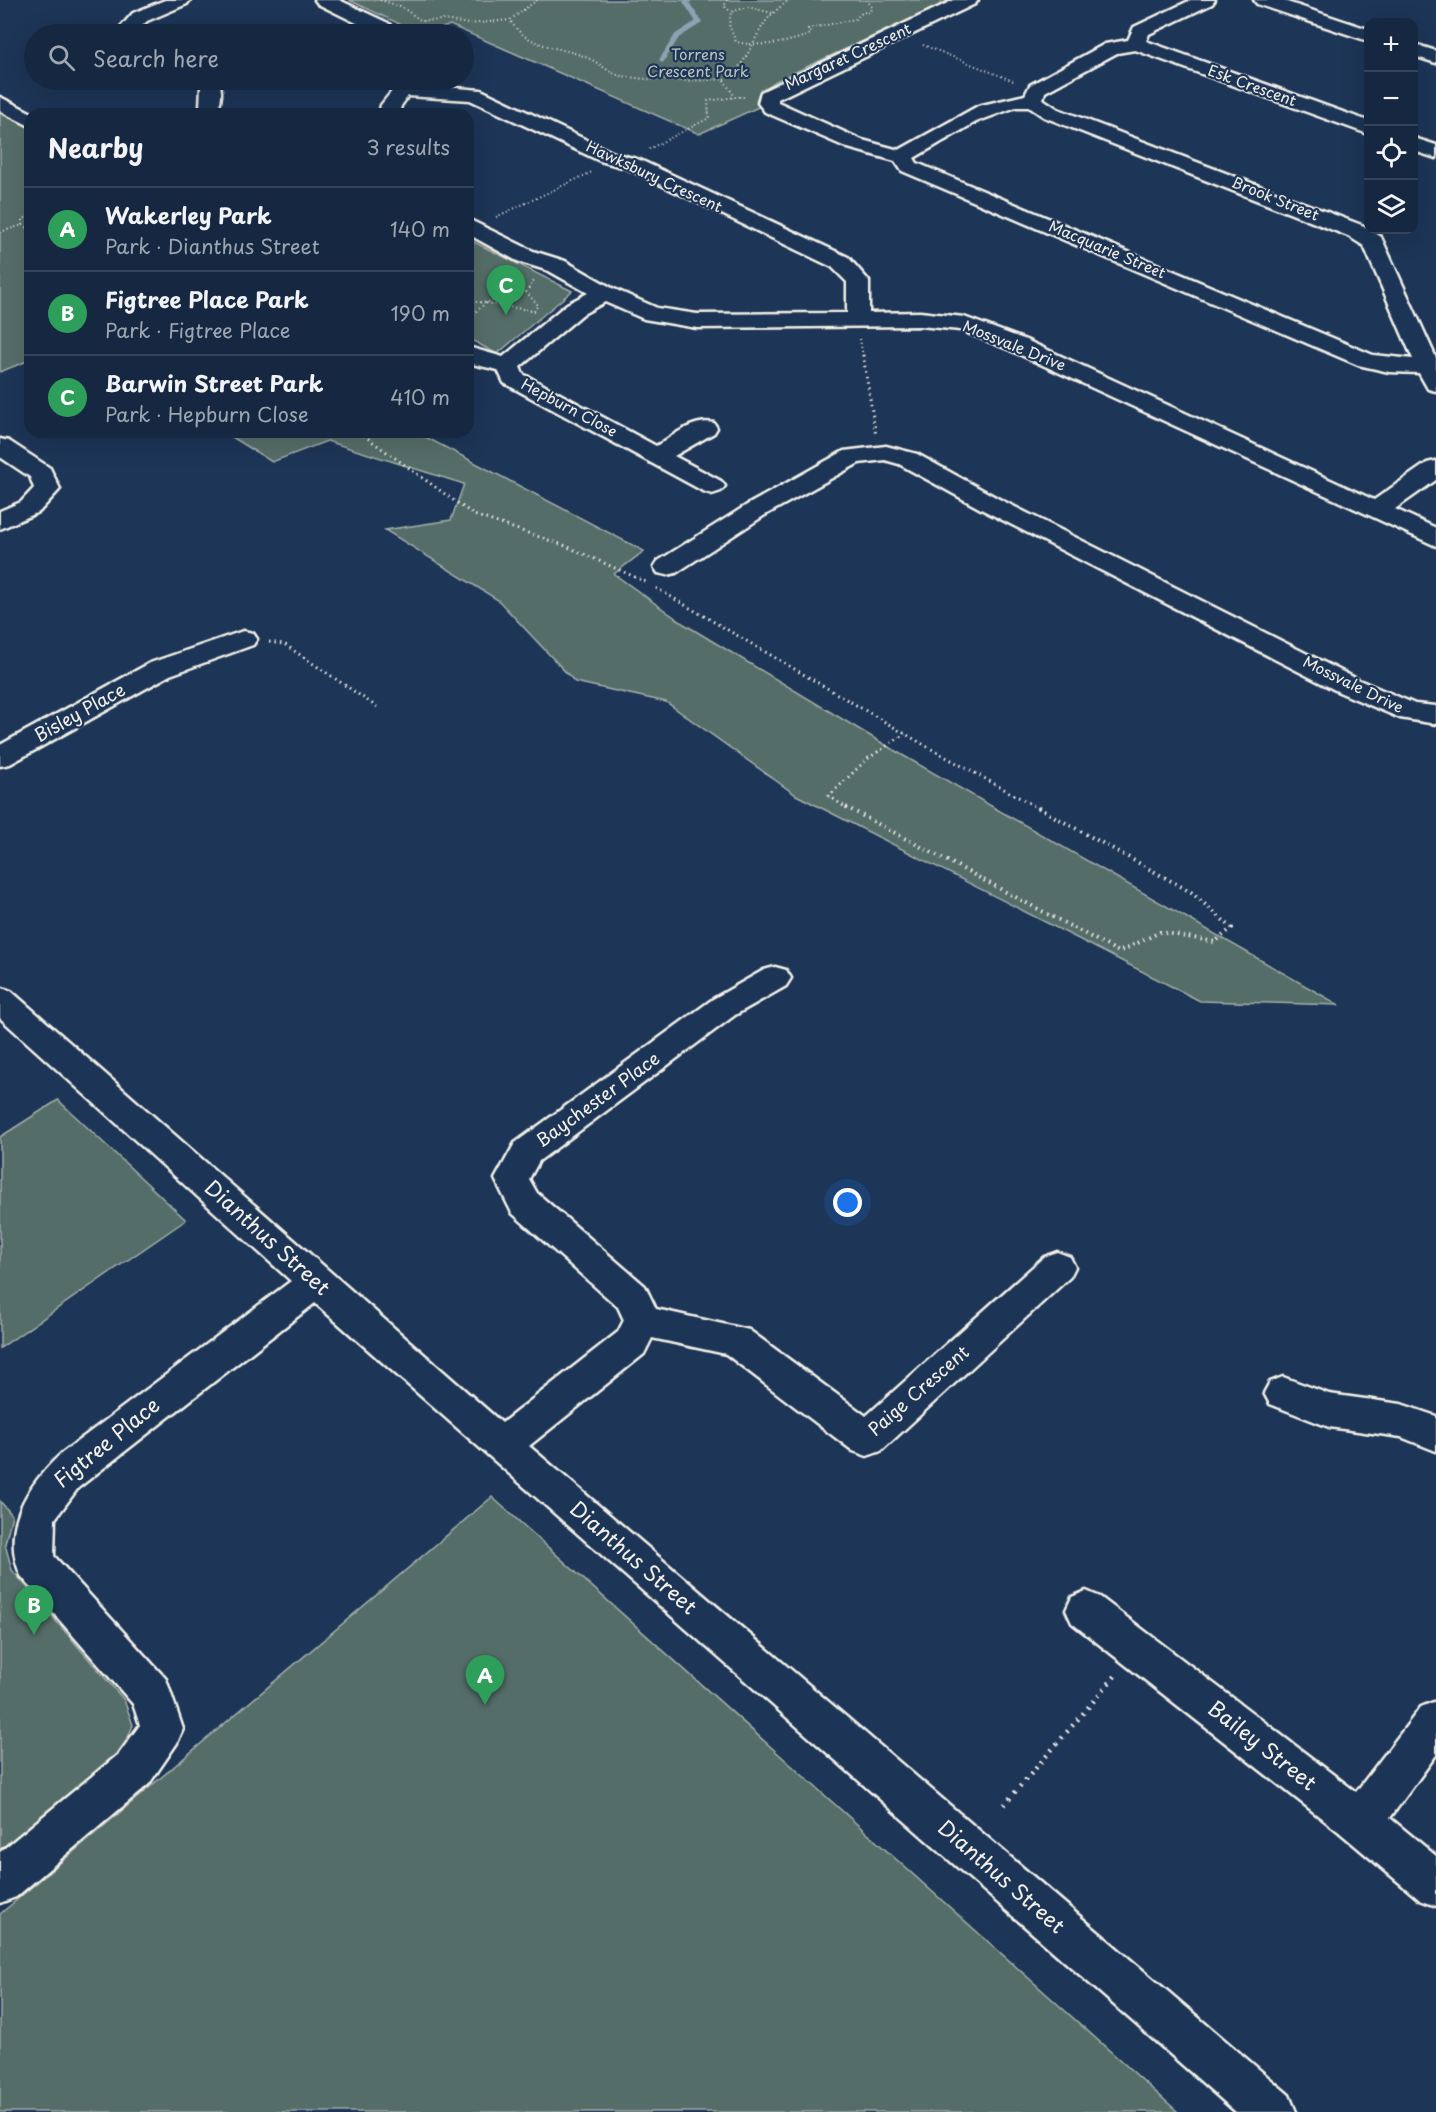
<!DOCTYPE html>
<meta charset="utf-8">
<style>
body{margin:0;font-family:"Playpen Sans",sans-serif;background:#1f3048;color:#f1f3f6}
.controls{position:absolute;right:18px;top:18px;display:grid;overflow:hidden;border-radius:12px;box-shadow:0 6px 24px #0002}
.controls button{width:54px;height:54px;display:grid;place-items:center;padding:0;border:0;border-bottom:2px solid #35445a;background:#162841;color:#f1f3f6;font:30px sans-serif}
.you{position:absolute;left:848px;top:1203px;width:21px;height:21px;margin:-15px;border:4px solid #fff;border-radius:50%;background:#1a73e8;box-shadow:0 0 0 9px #1a73e833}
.badge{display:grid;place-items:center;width:39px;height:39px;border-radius:50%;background:#bca0f2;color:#fff;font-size:20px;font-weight:700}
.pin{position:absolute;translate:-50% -50px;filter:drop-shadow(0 2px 3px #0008)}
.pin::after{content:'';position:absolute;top:32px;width:21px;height:18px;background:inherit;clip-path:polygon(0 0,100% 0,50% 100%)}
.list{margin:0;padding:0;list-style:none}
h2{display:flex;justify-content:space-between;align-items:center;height:78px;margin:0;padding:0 24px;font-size:26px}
h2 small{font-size:20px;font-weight:400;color:#9ea6b1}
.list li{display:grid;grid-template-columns:39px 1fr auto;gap:18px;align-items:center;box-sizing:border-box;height:84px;padding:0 24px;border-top:2px solid #35445a}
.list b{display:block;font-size:22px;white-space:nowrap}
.list p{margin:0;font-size:20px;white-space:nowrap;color:#9ea6b1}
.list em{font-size:20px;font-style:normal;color:#9ea6b1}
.icon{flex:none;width:33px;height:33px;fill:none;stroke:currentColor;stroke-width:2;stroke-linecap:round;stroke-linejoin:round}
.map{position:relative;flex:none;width:1436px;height:2112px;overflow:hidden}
.search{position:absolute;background:#162841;box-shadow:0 6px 24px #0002;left:24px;top:24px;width:450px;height:66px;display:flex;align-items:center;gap:15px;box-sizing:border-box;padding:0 21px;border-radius:33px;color:#9ea6b1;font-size:22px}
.panel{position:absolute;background:#162841;box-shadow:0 6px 24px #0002;left:24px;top:108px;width:450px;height:330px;border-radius:18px}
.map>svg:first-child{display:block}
.green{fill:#556d69;stroke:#a4afa8;stroke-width:1.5}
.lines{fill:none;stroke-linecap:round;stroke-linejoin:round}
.stream{stroke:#8ca3b3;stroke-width:5}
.minor-casing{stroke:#f4f1e8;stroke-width:5}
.path-far3{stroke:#f4f1e8;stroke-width:2;stroke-dasharray:1 3;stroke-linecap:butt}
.path-far2{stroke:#f4f1e8;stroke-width:3;stroke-dasharray:1.5 4;stroke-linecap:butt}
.path-far1{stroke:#f4f1e8;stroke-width:4;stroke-dasharray:1.5 4.5;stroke-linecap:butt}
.path{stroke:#f4f1e8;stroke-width:4.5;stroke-dasharray:2 6;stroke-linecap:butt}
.minor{fill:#1d3557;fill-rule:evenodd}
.labels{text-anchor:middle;stroke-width:4.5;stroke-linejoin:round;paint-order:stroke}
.far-park-label{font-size:15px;fill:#bcc3bc;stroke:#1d3557}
.far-street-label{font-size:15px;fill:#f4f1e8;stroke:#1d3557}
.street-label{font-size:18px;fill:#f4f1e8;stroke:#1d3557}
.near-street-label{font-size:21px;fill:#f4f1e8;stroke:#1d3557}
</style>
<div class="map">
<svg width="1436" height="2112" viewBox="0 0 1436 2112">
<rect width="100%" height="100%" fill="#1d3557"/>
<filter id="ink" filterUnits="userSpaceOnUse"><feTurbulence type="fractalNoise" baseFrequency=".0167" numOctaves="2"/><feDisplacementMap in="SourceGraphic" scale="12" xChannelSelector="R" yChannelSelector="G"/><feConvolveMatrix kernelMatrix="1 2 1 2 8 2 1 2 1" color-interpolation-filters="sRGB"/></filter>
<g filter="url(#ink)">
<!-- green -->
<path class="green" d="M 349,0 L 952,0 L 776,81 L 759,93 L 756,100 L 761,106 L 699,134 L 450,25 L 427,34 L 412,34 L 404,26 Z
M 0,110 L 30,127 L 30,360 L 0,372 Z
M 468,239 L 572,291 L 497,354 L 468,338 Z
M 224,432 L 416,432 L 644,551 L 614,574 L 684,624 L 897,752 L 1339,1005 L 1200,1001 L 796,795 L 666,702 L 575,682 L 498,600 L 385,530 L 451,520 L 464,484 L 327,441 L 272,462 Z
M 58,1100 L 186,1220 L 0,1348 L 0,1137 Z
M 492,1497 L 1178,2112 L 0,2112 L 0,1914 Z
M 0,1501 L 12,1515 L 5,1544 L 12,1570 L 124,1700 L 133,1725 L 123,1750 L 0,1854 Z"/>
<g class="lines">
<!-- stream -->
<path class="stream" d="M 662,60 L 677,36 L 699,22 L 686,2 L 689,0"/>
<defs>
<path id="minor" d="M 165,0 L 190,0 L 187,4 L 147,21 L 139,29 L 142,34 L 123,34 L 119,29 L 133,13 Z
M 315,0 L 339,0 L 388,23 L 399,34 L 379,34 L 318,4 Z
M 954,0 L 978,0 L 975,4 L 778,99 L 778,102 L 862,140 L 899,150 L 978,106 L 1025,95 L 1030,85 L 1105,44 L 1128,40 L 1134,27 L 1191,0 L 1215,0 L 1212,4 L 1149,34 L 1146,41 L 1368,121 L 1368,134 L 1135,50 L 1117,53 L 1045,92 L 1043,99 L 1058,109 L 1364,226 L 1381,237 L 1436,358 L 1436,391 L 1428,389 L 1419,373 L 1389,372 L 1358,365 L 902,171 L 895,161 L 848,148 L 765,112 L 758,103 L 761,92 ZM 1016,107 L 1029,107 L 1044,117 L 1348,236 L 1364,246 L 1413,359 L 1373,355 L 917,163 L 914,158 L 976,122 Z
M 1254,0 L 1281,0 L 1368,29 L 1368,41 L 1257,4 Z
M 1414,44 L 1436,51 L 1436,63 L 1414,56 Z
M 195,80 L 217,80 C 224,88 221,105 215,114 L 195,114 L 200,107 L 201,86 Z
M 385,80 L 404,80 L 409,84 L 481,90 L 614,153 L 640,160 L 848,257 L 869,281 L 869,313 L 920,312 L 964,317 L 1026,340 L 1374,500 L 1427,463 L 1436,461 L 1436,480 L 1395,509 L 1436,528 L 1436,546 L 1010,350 L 960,330 L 920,326 L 697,328 L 644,319 L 605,302 L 583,314 L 520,367 L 523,374 L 656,446 C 673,436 694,418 714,423 L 717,428 L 714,433 L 674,456 L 721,481 L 725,486 L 721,491 L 712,494 L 703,491 L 504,383 L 498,370 L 468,363 L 468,347 L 503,357 L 567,304 L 588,293 L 549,271 L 517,261 L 468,234 L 468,219 L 533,251 L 565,261 L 612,288 L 657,308 L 697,314 L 847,313 L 847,282 L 832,267 L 626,168 L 600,161 L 470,100 L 408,96 L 401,106 L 399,114 L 379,114 L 381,105 L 393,90 Z
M 0,97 L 34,114 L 30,114 L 30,126 L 0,111 Z
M 1414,138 L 1436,145 L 1436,158 L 1414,151 Z
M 0,439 L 9,441 L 50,468 L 60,489 L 39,512 L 0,529 L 0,511 L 21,502 L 34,488 L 30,477 L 0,457 Z
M 886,446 L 917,454 L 999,499 L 1359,680 L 1415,704 L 1436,706 L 1436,724 L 1400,718 L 1339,692 L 981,509 L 899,464 L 885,460 L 859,463 L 765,515 L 676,573 L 667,575 L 658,573 L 654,567 L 658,561 L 747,505 L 844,451 Z
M 243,631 L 253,633 L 257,639 L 253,645 L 170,675 L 10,764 L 0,766 L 0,745 L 150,663 Z
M 775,967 L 786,970 L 791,978 L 786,986 L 735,1015 L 539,1161 L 529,1179 L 537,1193 L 645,1286 L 656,1309 L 749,1330 L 866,1416 L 1044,1257 L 1057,1252 L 1070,1257 L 1075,1267 L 1070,1277 L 881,1451 L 867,1456 L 853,1451 L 726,1354 L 652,1338 L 644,1354 L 529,1446 L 1289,2095 L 1296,2112 L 1236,2112 L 315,1303 L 78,1488 L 55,1519 L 54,1556 L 166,1679 L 183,1729 L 177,1743 L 149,1784 L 16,1897 L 0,1903 L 0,1852 L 119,1754 L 140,1725 L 133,1704 L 21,1576 C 0,1528 27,1485 62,1453 L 291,1281 L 0,1018 L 0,987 L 11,991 L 502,1423 L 618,1332 L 624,1320 L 618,1307 L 512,1213 L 495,1179 L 515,1143 L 713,999 L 764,970 Z
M 1283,1377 L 1329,1394 L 1401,1404 L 1436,1416 L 1436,1451 L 1401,1437 L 1329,1427 L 1270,1404 L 1264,1393 L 1270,1382 Z
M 1086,1591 L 1100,1597 L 1356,1792 L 1421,1707 L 1436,1701 L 1436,1755 L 1390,1818 L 1436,1856 L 1436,1906 L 1420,1900 L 1338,1831 L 1072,1623 L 1066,1610 L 1072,1597 Z"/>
</defs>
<!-- minor casing -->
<use href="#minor" class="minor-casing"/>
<!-- path-far3 -->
<path class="path-far3" d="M 380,0 L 400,6 L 422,21 L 444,20 L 469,24 L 510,20
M 537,0 L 510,20 C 528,50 561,45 590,59 C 601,64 610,74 622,76 C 654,81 691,82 723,79 L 735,97 L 746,97
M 727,0 L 724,6 L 731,12
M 772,13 L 748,7 L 731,12 L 729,25 L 736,42 C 763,47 785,44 811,34 L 808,29 L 855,19 L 863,12 L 869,13 L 872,7 L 867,0
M 923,45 L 1016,82
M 724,79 C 745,68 750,46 762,27 C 769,15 779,8 789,0
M 649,149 L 709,118 L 708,101 L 735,97
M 496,217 L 592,172
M 23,225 L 23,219 L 30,216
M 0,232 L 23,225 L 30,229
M 526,292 L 534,281
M 526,292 L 538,305 L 534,311 L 486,303 L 503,295 Z
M 468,301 L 486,303
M 473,314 L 486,303
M 860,339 L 863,357"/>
<!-- path-far2 -->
<path class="path-far2" d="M 863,355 L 876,436
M 359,432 L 474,515 L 566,546 L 646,582
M 656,588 L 926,746 L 1040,809
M 269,642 L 284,644 L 377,707
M 848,809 L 829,796 L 867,759 L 905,734"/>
<!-- path-far1 -->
<path class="path-far1" d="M 846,807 L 1119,952 L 1160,932 L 1215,942 L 1232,928 L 1191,892 L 1037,807"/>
<!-- path -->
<path class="path" d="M 1004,1805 L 1117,1674"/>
<!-- minor -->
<use href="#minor" class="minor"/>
</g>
</g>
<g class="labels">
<!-- far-park labels -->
<g class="far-park-label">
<text x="698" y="60">Torrens<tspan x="698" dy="17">Crescent Park</tspan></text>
</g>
<!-- far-street labels -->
<g class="far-street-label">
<text transform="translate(848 57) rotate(-25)" y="5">Margaret Crescent</text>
<text transform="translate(1252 86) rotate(20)" y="5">Esk Crescent</text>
<text transform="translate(654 177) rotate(25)" y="5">Hawksbury Crescent</text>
<text transform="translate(1275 199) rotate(22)" y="5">Brook Street</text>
<text transform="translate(1107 250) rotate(23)" y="5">Macquarie Street</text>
<text transform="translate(1014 346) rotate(22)" y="5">Mossvale Drive</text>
<text transform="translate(569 408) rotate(28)" y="5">Hepburn Close</text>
<text transform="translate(1353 685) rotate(26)" y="5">Mossvale Drive</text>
</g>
<!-- street labels -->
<g class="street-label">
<text transform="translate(80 713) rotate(-29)" y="6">Bisley Place</text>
<text transform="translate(598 1100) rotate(-36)" y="6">Baychester Place</text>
<text transform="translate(919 1391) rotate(-41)" y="6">Paige Crescent</text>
</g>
<!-- near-street labels -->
<g class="near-street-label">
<text transform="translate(267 1238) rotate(42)" y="7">Dianthus Street</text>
<text transform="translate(107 1443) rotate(-39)" y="7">Figtree Place</text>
<text transform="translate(633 1558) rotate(41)" y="7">Dianthus Street</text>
<text transform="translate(1262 1746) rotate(38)" y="7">Bailey Street</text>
<text transform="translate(1001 1877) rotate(41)" y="7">Dianthus Street</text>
</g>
</g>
</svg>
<div class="controls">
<button>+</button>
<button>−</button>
<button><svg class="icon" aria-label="locate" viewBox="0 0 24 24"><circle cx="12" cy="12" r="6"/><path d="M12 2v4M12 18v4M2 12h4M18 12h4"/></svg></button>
<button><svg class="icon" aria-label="layers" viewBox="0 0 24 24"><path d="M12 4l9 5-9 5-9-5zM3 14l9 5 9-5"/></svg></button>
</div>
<div class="you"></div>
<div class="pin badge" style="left:485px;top:1705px;background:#2e9e5b">A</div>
<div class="pin badge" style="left:34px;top:1635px;background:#2e9e5b">B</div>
<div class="pin badge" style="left:506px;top:315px;background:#2e9e5b">C</div>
<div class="search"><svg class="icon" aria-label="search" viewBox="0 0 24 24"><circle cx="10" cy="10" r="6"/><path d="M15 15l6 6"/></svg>Search here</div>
<section class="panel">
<h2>Nearby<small>3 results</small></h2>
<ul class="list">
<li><span class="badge" style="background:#2e9e5b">A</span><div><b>Wakerley Park</b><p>Park · Dianthus Street</p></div><em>140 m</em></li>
<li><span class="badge" style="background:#2e9e5b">B</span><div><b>Figtree Place Park</b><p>Park · Figtree Place</p></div><em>190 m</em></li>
<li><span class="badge" style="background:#2e9e5b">C</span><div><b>Barwin Street Park</b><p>Park · Hepburn Close</p></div><em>410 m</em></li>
</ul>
</section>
</div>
